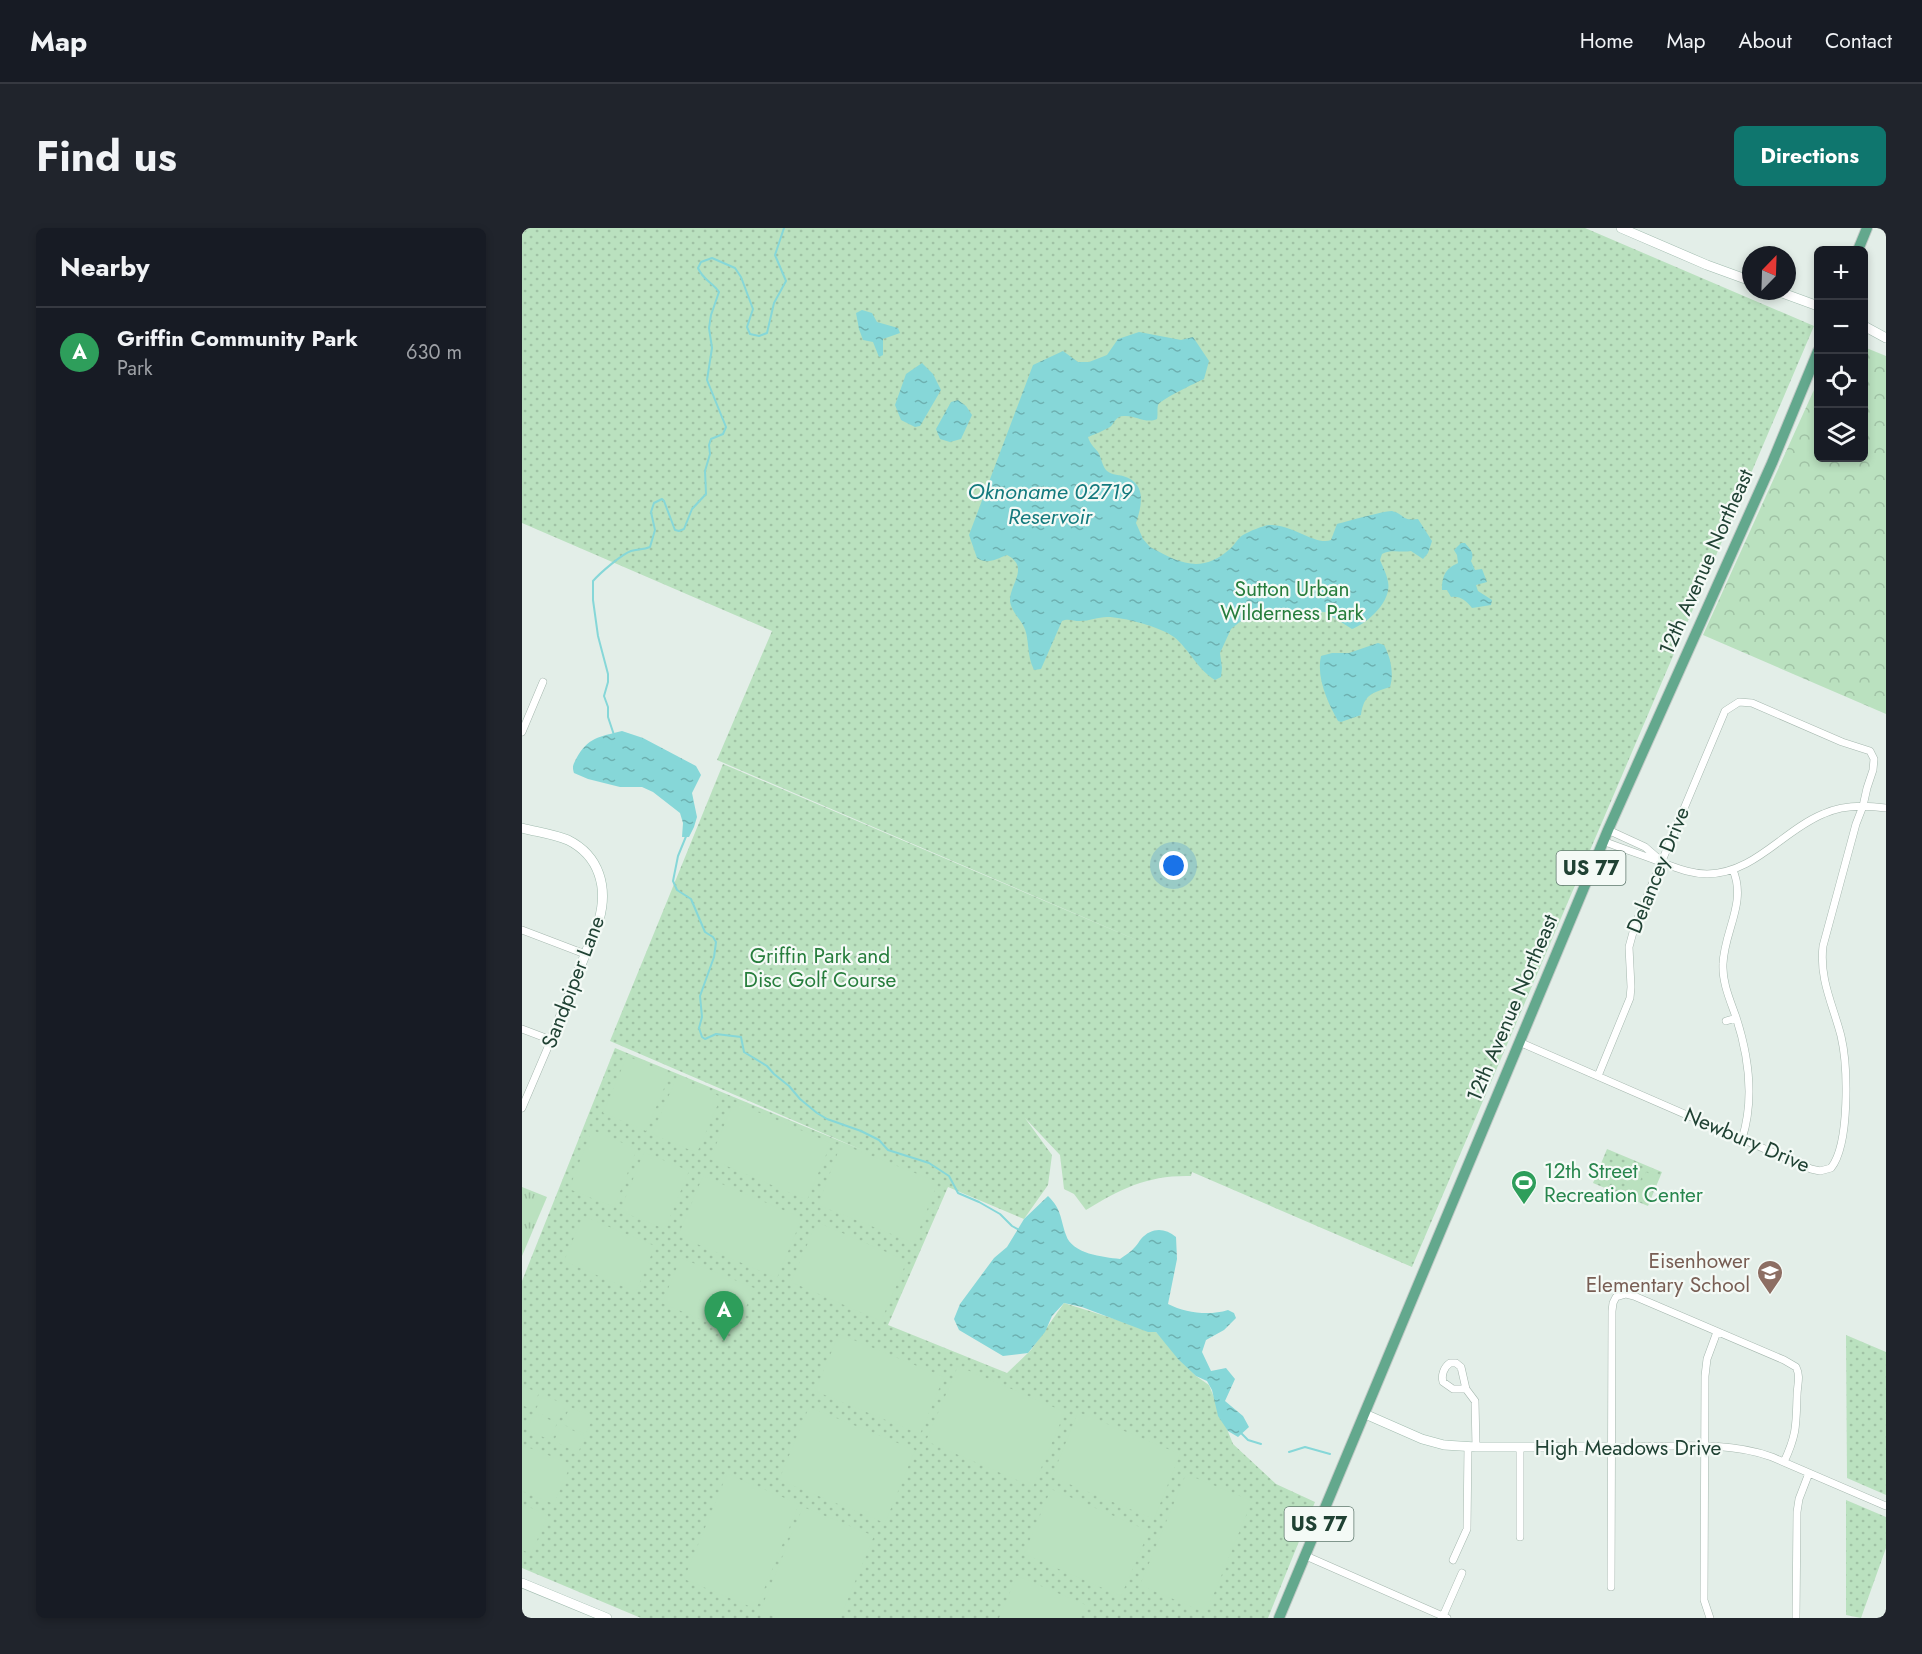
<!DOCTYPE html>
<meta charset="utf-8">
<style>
body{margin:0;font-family:Jost,sans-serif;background:#20242c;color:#f1f3f6}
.controls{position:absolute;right:18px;top:18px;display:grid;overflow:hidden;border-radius:9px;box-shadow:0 3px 9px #0003}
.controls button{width:54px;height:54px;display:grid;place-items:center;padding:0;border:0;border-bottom:2px solid #363941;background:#171b24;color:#f1f3f6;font:30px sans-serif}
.compass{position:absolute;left:1220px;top:18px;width:54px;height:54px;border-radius:50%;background:#171b24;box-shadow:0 3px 9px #0003;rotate:23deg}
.you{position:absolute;left:652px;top:638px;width:21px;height:21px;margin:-15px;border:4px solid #fff;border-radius:50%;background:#1a73e8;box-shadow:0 0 0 9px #1a73e833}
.badge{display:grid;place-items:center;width:39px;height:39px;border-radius:50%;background:#0f766e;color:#fff;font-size:20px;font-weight:700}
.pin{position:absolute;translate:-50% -50px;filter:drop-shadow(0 2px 3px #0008)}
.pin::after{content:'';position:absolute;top:32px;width:21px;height:18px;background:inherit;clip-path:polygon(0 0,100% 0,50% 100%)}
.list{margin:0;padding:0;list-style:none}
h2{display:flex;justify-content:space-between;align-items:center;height:78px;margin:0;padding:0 24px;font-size:26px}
h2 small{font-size:20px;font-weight:400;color:#9ea1a6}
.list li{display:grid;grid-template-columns:39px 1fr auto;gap:18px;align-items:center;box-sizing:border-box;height:90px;padding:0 24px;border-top:2px solid #363941}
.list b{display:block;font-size:22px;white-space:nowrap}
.list p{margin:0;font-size:20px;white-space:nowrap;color:#9ea1a6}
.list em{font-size:20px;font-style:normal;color:#9ea1a6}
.icon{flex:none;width:33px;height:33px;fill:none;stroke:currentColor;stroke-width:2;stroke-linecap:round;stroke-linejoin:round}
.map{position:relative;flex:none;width:1364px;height:1390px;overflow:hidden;border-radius:9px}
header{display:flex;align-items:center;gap:36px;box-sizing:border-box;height:84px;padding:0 30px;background:#171b24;border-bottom:2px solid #363941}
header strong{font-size:28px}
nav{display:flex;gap:33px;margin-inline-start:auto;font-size:21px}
.intro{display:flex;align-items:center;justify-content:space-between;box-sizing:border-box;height:144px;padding:0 36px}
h1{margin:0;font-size:42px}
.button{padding:15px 27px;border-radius:9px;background:#0f766e;color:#fff;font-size:21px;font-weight:700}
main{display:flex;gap:36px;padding:0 36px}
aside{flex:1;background:#171b24;border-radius:9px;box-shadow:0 3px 9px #0003}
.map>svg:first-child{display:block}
.grass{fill:url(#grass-tufts)}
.forest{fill:url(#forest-crowns)}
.park{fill:url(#park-dots)}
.pitch{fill:#bae1bf}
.water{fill:url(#water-ripples)}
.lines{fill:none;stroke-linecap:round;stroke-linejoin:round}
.stream{stroke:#86d7d8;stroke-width:2}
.street-casing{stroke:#a5b7ae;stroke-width:8}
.secondary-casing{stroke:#a0bbae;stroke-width:10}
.primary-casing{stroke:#c1cac6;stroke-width:12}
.street{stroke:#fff;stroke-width:7}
.secondary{stroke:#fff;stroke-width:9}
.primary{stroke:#63a88d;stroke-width:10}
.labels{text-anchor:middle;stroke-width:4.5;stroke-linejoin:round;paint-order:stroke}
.shield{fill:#f4faf6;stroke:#60796e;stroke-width:1.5}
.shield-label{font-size:20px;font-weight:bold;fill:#204234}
.street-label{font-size:21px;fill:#204234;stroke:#f4faf6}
.park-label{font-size:21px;fill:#267d3c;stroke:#f4faf6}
.leisure-label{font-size:21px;fill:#27864d;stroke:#f4faf6;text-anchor:start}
.education-label{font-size:21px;fill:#785e54;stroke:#f4faf6;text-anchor:end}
.water-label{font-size:22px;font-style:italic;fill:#147a7e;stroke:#f4faf6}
</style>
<header>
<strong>Map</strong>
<nav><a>Home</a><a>Map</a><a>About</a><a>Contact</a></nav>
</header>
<div class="intro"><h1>Find us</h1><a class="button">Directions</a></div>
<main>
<aside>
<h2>Nearby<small></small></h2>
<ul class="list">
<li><span class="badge" style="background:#2e9e5b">A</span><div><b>Griffin Community Park</b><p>Park</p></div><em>630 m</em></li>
</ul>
</aside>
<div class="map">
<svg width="1364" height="1390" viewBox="0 0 1364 1390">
<defs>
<pattern id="grass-tufts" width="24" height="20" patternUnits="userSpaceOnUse" patternTransform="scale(1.5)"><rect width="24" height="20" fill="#bae1bf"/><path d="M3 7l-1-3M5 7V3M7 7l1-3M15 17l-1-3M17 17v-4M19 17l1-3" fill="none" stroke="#a0c2a5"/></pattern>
<pattern id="forest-crowns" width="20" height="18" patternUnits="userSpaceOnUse" patternTransform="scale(1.5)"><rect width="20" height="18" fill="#bae1bf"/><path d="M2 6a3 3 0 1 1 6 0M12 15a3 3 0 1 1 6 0" fill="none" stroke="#a0c2a5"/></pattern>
<pattern id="park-dots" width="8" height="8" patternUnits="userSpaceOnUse" patternTransform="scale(1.5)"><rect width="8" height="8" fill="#bae1bf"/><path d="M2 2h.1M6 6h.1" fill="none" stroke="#a0c2a5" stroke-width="1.8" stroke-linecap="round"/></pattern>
<pattern id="water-ripples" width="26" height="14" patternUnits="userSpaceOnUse" patternTransform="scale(1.5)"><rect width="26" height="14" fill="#86d7d8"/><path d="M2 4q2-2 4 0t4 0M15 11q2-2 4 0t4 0" fill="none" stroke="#6db0b0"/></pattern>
</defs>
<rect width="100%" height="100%" fill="#e3eee8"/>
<!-- grass -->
<path class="grass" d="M 0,959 L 25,969 L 0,1028 Z"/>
<!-- forest -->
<path class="forest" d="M 1342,119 L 1364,128 L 1364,486 L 1181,407 L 1296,153 L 1296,230 L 1342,230 Z"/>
<!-- park -->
<path class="park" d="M 0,0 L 1063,0 L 1292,98 L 890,1039 L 670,944 L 669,948 C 626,947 600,960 564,982 L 552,966 L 542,961 L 538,927 L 503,890 L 530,927 L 526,957 L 502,991 L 426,959 L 366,1097 L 485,1145 L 509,1122 L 542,1075 L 634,1104 L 674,1148 L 687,1157 L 711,1216 L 754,1256 L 793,1274 L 746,1390 L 119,1390 L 0,1340 L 0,1053 L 93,820 L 340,922 L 88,813 L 201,536 L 631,719 L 195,532 L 250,403 L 0,295 Z
M 1085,921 L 1140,944 L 1126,978 L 1071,955 Z
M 1324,1107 L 1364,1124 L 1364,1267 L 1325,1250 Z
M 1324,1272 L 1364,1289 L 1364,1320 L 1339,1390 L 1324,1387 Z"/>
<!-- pitch -->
<path class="pitch" d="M 105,828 L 148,846 L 124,903 L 81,885 Z
M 155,849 L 199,869 L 175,925 L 130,906 Z
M 212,874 L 309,915 L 285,972 L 188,931 Z
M 70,902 L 115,921 L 92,979 L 47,961 Z
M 319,916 L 416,954 L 392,1015 L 296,977 Z
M 122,924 L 167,943 L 143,1001 L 98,983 Z
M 1112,939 L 1122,943 L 1113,966 L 1102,962 Z
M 1124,944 L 1135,949 L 1126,972 L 1115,967 Z
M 181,948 L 280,990 L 255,1050 L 156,1008 Z
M 61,988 L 133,1018 L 114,1064 L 42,1033 Z
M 295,994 L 385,1033 L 359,1093 L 269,1054 Z
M 159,1030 L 232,1060 L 213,1106 L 140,1075 Z
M 317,1106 L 422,1149 L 398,1206 L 293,1163 Z
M 436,1138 L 543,1184 L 511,1259 L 404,1213 Z
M 0,1158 L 17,1165 L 9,1181 L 0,1177 Z
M 21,1167 L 44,1177 L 36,1194 L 13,1183 Z
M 48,1179 L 71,1189 L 64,1206 L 40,1196 Z
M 287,1179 L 393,1222 L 363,1295 L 257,1252 Z
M 556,1184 L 658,1226 L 632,1291 L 530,1249 Z
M 12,1185 L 35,1195 L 28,1212 L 5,1202 Z
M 39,1197 L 63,1208 L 56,1225 L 32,1213 Z
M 0,1217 L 49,1236 L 32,1276 L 0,1263 Z
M 205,1246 L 277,1276 L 234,1381 L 162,1351 Z
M 664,1246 L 730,1273 L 684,1385 L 618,1357 Z
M 529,1261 L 627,1303 L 599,1368 L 502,1326 Z
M 0,1276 L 26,1287 L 9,1326 L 0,1322 Z
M 281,1279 L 352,1308 L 318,1390 L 255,1390 L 238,1383 Z
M 495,1348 L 564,1377 L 558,1390 L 477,1390 Z"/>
<!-- water -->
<path class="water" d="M 340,82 L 350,85 L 355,94 L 376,100 L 378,105 L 361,111 L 361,127 L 357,129 L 351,114 L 341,112 L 337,101 L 334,85 Z
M 617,104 L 659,112 L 671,109 L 687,133 L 682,151 C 675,154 638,172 636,177 C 635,181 636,187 635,191 C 624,196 613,187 602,188 C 593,188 593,195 588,199 C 581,203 573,206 566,209 C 568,216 572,219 576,224 C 579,229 580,237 584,242 C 587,246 596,247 601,248 C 625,255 620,277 614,295 L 621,311 L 628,319 C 658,335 679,347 709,320 C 713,316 716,310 721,307 C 728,303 740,298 747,297 C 768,295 794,318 809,312 L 815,296 C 822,294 865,282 870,283 C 884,287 879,293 896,291 L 910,313 L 906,325 L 901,331 L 889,323 C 879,325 870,321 860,326 L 858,332 C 861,339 865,347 866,354 C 870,373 846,395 830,401 L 803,384 L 774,383 L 765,381 L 740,384 L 719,393 L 709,401 L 698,425 L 700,440 L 699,449 L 693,452 C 676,442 667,421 652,409 C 639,399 601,389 585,389 C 576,389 567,393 558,393 C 551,393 546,390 540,393 L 519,441 L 512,442 C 504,426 508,409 501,397 C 497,390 488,381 488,372 C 488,356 508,339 485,327 C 474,331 466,337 455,330 L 447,307 L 511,137 L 541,123 L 556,134 L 567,134 L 585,127 L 596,111 Z
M 400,135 L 411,146 L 419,162 L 398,198 L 393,199 L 379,192 L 373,177 L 384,146 Z
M 436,172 L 444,178 L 450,187 L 439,211 L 428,214 L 418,211 L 414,201 L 429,174 Z
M 939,315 L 943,315 C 948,321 953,325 949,333 L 953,342 L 960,341 L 965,354 L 954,357 L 956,363 L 970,372 L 969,377 L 950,380 C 943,372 939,368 929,369 L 925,362 L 920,362 C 920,348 923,341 936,335 L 935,327 L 932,322 Z
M 856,415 L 862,417 C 869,430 872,446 868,459 C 850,465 842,466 839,487 L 819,494 L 816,493 C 806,475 794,450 799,428 L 810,425 L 827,425 Z
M 100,503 L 121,510 L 174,538 L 179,547 L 170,565 L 175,589 L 172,599 L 167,609 L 160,609 L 161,595 L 158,585 L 131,564 L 120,559 L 98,559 L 66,551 L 52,545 C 50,539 51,537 54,531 C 66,509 77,509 100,503 Z
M 526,968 C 540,982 538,990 544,1007 C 550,1026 581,1029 598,1031 C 603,1027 609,1024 613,1019 C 616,1016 617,1013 619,1011 C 630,999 643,1000 654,1009 L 655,1031 L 646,1076 C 664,1085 687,1088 706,1082 L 712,1085 L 714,1090 L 702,1102 L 684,1112 L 680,1124 L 689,1143 L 704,1140 L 713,1151 L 703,1173 L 721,1188 L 727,1199 L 716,1209 L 706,1203 L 696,1188 L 690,1162 L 685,1153 L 674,1148 L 656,1131 L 634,1104 L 626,1104 L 560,1079 L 542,1075 L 530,1088 L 523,1104 L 506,1125 L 481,1128 L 437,1102 L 432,1091 L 438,1076 L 472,1030 L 485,1019 L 502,991 Z"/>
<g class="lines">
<!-- stream -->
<path class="stream" d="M 92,507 L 86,489 L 86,479 L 82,468 L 86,454 L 86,446 L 76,408 L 71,372 L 71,353 C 78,345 100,326 109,323 C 115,321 121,322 128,319 L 133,302 L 129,284 L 132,275 L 140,271 L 142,273 L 153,302 L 157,303 L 162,301 L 170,281 L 184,266 L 183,243 L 188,226 L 187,217 L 189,211 L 201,206 L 204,199 L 185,152 L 190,120 L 187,100 L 189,87 L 197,64 C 190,54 181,52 176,40 L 179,34 L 190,30 L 213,40 L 219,49 L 231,81 L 225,99 L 228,106 L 237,108 L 245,105 L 252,75 L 264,53 L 253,27 L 262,0
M 165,606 L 156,628 L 151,653 L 155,662 L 169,671 L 183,704 L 191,709 L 194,714 L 192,729 L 178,768 L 180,789 L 177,800 L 180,809 L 183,811 L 194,806 L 219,809 L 222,824 L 245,838 L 252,846 L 267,858 L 278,871 L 295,885 L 305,891 L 339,903 L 357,912 L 366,922 L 407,935 L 427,948 L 436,965 L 457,974 L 478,986 L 490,998 L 499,1003
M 718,1204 L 726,1212 L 739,1216
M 767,1224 L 783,1219 L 808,1226"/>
<defs>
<path id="street" d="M 0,504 L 21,454
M 1086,602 L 1123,619 L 1138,632
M 1081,613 C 1101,621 1121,627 1141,635 C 1155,640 1169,646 1185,646 C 1233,645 1260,603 1301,586 C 1320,577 1343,577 1364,580
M 1211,642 C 1225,675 1202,703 1201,736 C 1200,754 1208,772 1214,789 C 1227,829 1233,870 1220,911
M 0,702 L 63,726
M 1204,793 L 1214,790
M 0,801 L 29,812 L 0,880
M 997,814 L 1289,941 L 1298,943 L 1309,940 C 1328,916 1326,838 1319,808 C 1311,777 1297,751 1301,718 L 1334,596 L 1341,578 L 1345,560 L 1351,542 L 1352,531 L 1348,523 L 1320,514 L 1230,475 L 1217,474 L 1203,483 L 1113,697 L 1107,719 L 1109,759 L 1108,770 L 1076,848
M 944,1161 L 931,1161 L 921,1154 C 919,1147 922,1139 928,1135 L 934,1135 L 939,1139 L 944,1161 L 953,1173 L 954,1219
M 1091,1219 C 1143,1220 1201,1211 1250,1229 L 1364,1278
M 998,1309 L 998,1219
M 784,1328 L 925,1390
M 931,1332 L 945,1301 L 946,1218
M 1089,1359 L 1090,1083 L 1091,1075 L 1094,1069 L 1104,1066 L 1112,1068 L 1262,1132 L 1274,1139 C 1279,1149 1275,1157 1275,1168 C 1274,1197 1275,1206 1262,1234
M 921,1388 L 940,1345
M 1188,1390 L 1182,1372 L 1183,1148 L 1185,1131 L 1195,1104
M 1274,1390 L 1275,1284 L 1277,1271 L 1287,1245"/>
<path id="secondary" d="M 1099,0 L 1185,37 L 1229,53
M 1255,63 L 1296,78
M 1342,98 L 1364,110
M 0,600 C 15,604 31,606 46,612 C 78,628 86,660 77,692 L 29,812
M 843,1186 L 900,1211 L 922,1217 L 954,1219 L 1091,1219
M 0,1355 L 85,1390"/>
<path id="primary" d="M 1336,22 L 1345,0
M 757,1390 L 1086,602 L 1250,235 L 1296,123"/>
</defs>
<!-- street casing -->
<use href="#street" class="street-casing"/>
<!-- secondary casing -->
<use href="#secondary" class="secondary-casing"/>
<!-- primary casing -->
<use href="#primary" class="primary-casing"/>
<!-- street -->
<use href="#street" class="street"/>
<!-- secondary -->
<use href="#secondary" class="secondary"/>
<!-- primary -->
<use href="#primary" class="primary"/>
</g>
<!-- icons -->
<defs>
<symbol id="stadium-pin" viewBox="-11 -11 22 30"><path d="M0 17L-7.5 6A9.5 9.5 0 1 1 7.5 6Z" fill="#2e9e5b" stroke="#f4faf6"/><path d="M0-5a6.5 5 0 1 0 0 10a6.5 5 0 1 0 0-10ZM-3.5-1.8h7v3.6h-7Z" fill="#fff"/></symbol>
<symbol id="school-pin" viewBox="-11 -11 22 30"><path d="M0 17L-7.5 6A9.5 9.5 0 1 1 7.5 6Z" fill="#8d6e63" stroke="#f4faf6"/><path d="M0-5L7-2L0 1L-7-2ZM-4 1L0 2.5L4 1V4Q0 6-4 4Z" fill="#fff"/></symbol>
</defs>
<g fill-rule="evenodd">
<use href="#stadium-pin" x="987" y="940" width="30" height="40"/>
<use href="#school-pin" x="1233" y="1030" width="30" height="40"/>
</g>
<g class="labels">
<!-- shield labels -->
<g class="shield">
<rect x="1034.5" y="623" width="69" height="34" rx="4.5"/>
<rect x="762.5" y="1279" width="69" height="34" rx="4.5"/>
</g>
<g class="shield-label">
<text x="1069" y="647">US 77</text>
<text x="797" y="1303">US 77</text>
</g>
<!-- street labels -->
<g class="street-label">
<text transform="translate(1184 334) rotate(-66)" y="7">12th Avenue Northeast</text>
<text transform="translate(1136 642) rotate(-68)" y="7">Delancey Drive</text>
<text transform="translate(51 754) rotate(-69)" y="7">Sandpiper Lane</text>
<text transform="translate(990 780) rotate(-67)" y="7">12th Avenue Northeast</text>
<text transform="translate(1225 912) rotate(23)" y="7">Newbury Drive</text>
<text x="1106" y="1227">High Meadows Drive</text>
</g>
<!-- park labels -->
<g class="park-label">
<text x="770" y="368">Sutton Urban<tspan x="770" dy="24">Wilderness Park</tspan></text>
<text x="298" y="735">Griffin Park and<tspan x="298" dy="24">Disc Golf Course</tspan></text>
</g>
<!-- leisure labels -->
<g class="leisure-label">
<text x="1022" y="950">12th Street<tspan x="1022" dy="24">Recreation Center</tspan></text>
</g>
<!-- education labels -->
<g class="education-label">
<text x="1228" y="1040">Eisenhower<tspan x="1228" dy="24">Elementary School</tspan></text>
</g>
<!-- water labels -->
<g class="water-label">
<text x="528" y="271">Oknoname 02719<tspan x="528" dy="25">Reservoir</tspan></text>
</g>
</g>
</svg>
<div class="controls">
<button>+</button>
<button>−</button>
<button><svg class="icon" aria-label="locate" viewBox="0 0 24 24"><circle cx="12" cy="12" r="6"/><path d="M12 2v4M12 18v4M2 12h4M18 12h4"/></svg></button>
<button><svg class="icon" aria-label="layers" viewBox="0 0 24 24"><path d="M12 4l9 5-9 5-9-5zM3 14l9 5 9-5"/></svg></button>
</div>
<svg class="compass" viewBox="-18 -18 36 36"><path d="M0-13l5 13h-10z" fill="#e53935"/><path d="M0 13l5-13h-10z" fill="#9ea1a6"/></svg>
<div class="you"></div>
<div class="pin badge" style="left:202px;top:1113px;background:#2e9e5b">A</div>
</div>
</main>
